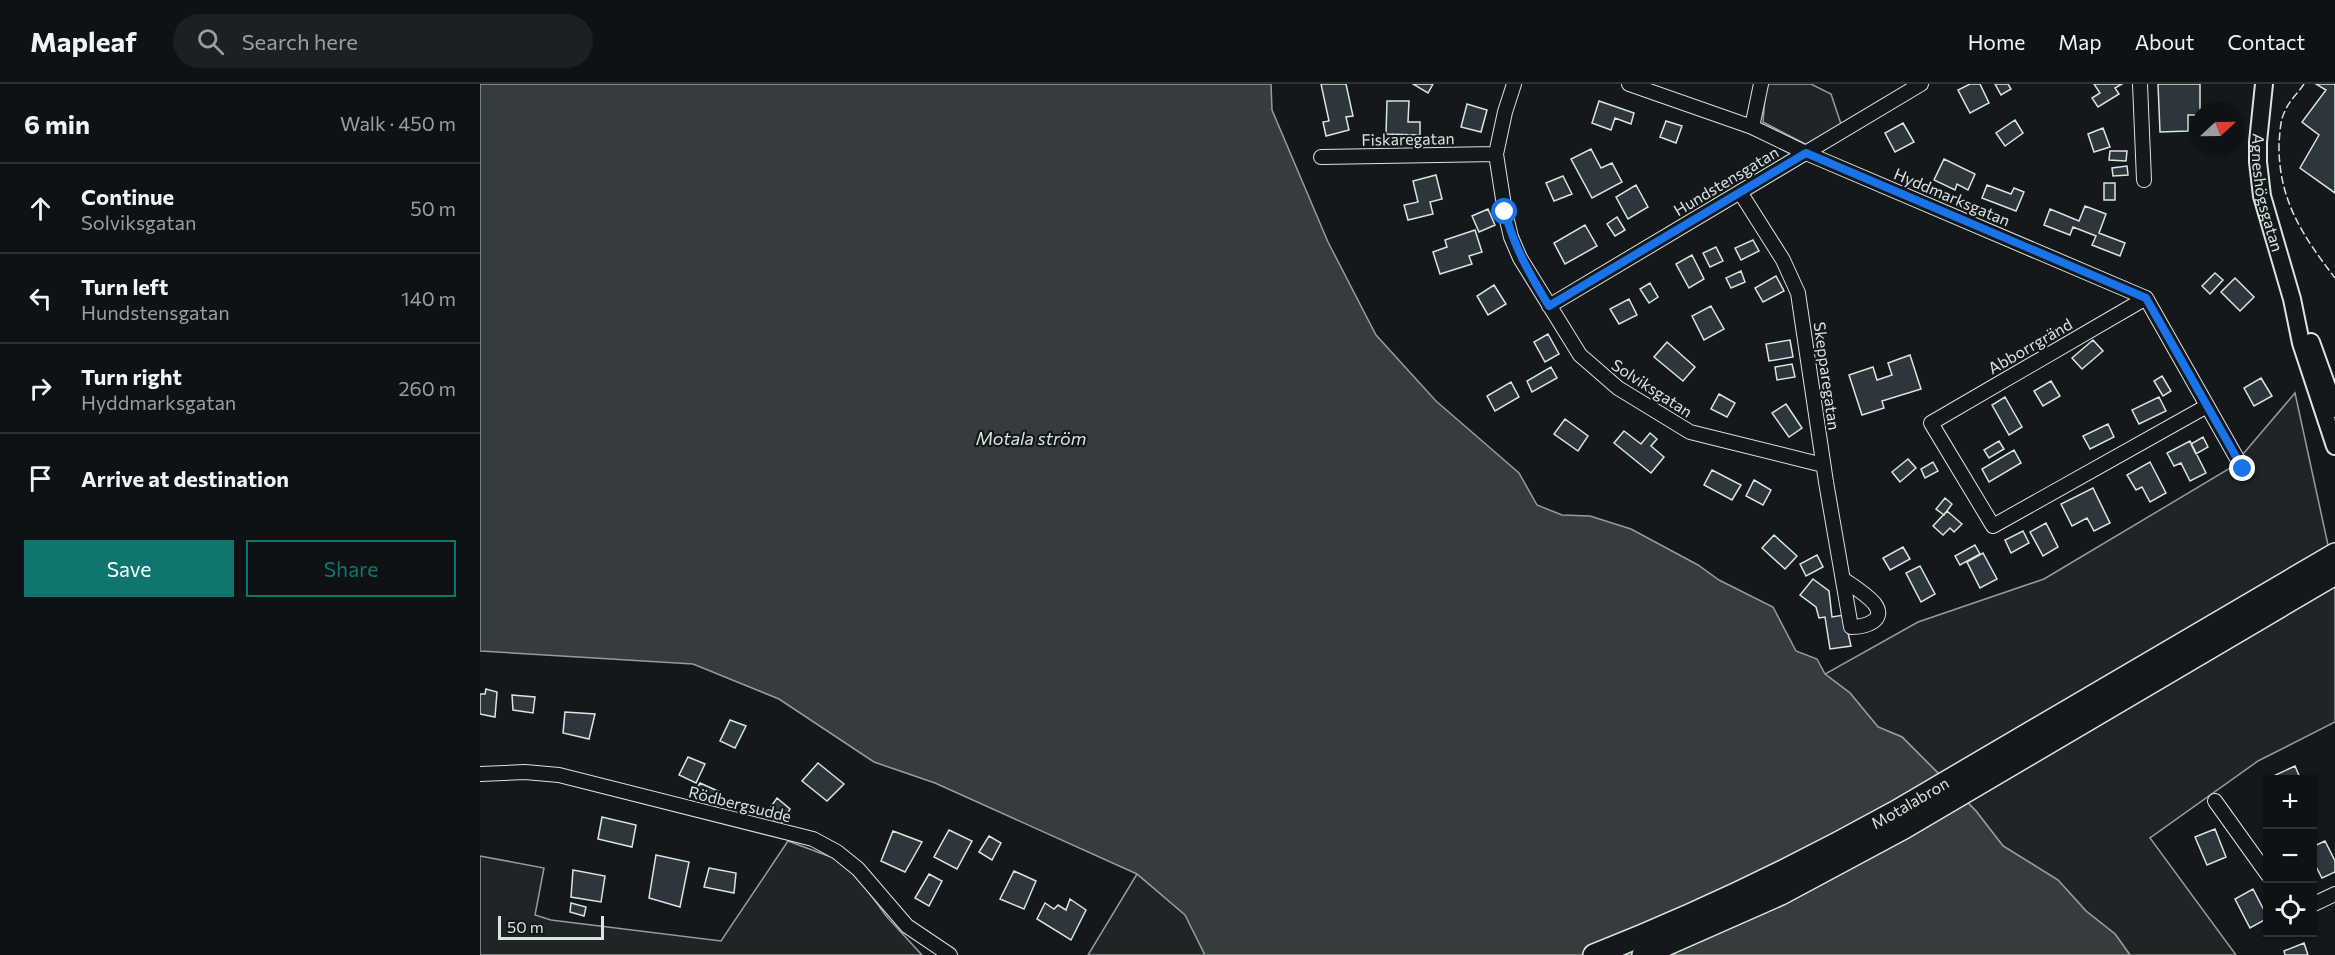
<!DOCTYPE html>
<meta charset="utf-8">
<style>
body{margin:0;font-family:Commissioner,sans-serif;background:#1d2022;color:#f1f3f6}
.controls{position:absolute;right:18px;bottom:18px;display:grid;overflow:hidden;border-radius:0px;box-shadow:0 2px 4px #0004}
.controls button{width:54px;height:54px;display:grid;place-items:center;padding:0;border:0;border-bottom:2px solid #2f3234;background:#0f1215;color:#f1f3f6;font:30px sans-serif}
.compass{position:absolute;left:1711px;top:18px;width:54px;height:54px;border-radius:50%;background:#0f1215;box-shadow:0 2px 4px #0004;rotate:68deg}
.scale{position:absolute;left:18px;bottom:15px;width:106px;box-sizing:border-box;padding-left:6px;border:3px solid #d8e6dc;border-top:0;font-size:16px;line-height:21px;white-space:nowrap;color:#d8e6dc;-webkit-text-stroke:4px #14181c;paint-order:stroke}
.stop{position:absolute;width:18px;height:18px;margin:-14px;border:4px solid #1a73e8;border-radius:50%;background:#fff}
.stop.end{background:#1a73e8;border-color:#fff;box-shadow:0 2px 6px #0008}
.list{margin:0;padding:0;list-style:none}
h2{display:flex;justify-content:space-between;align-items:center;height:78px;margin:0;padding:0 24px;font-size:26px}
h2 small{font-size:20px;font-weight:400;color:#9b9ea0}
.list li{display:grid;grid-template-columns:39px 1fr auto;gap:18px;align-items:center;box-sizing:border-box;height:90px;padding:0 24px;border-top:2px solid #2f3234}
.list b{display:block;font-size:22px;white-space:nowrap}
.list p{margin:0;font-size:20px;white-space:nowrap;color:#9b9ea0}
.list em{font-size:20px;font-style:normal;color:#9b9ea0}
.actions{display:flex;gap:12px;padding:18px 24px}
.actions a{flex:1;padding:14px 0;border:2px solid #0f766e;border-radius:0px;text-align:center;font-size:21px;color:#0f766e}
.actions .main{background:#0f766e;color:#fff}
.icon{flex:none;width:33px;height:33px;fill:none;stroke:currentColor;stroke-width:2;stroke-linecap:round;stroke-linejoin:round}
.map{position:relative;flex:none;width:1855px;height:871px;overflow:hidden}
header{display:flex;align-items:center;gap:36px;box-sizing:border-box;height:84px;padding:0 30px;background:#0f1215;border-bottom:2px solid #2f3234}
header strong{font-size:28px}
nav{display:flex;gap:33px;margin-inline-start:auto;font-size:21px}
.search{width:420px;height:54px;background:#1d2022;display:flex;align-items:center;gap:15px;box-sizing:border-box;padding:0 21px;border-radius:33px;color:#9b9ea0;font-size:22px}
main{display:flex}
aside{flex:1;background:#0f1215}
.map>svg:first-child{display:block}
.green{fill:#202428;stroke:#939e99;stroke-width:1.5}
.water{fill:#363b3e;stroke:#939e99;stroke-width:1.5}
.building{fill:#2c363c;stroke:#d8e6dc;stroke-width:1.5}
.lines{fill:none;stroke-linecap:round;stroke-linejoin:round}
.minor-casing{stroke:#d8e6dc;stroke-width:16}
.tertiary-casing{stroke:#d8e6dc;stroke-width:20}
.trunk-casing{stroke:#d8e6dc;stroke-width:24}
.minor{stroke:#14181c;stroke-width:14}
.tertiary{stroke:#14181c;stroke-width:16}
.trunk{stroke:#14181c;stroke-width:21}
.fence{stroke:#d8e6dc;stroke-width:1.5;stroke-dasharray:8 3;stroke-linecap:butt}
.route{stroke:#1a73e8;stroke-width:8}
.labels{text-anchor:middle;stroke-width:4.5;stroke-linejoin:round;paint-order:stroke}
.street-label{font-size:16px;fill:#d8e6dc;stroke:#14181c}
.water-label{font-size:18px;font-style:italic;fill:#d8e6dc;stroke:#14181c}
</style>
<header>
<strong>Mapleaf</strong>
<div class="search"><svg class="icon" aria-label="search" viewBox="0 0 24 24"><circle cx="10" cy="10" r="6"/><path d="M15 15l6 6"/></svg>Search here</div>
<nav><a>Home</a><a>Map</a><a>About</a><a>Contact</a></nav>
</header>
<main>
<aside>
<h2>6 min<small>Walk · 450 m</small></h2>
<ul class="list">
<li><svg class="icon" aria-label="ahead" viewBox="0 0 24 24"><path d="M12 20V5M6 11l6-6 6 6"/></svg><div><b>Continue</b><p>Solviksgatan</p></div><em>50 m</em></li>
<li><svg class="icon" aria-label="left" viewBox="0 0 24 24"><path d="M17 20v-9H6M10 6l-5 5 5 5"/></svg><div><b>Turn left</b><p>Hundstensgatan</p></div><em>140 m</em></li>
<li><svg class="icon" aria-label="right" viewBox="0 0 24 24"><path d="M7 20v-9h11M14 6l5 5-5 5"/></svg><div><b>Turn right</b><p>Hyddmarksgatan</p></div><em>260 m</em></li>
<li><svg class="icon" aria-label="arrive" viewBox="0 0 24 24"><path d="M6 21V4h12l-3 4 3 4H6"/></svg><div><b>Arrive at destination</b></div></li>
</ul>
<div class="actions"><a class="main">Save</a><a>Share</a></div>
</aside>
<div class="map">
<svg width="1855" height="871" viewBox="0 0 1855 871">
<rect width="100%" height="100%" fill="#14181c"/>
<!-- green -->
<path class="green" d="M 1286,0 L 1331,0 L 1351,10 L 1363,46 L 1331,63 L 1283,38 Z
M 1815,309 L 1848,461 L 1855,476 L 1855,638 L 1778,677 L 1670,754 L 1756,871 L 1650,871 L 1635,850 L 1606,827 L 1578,796 L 1523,762 L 1496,727 L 1422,653 L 1398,643 L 1370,609 L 1345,590 L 1438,538 L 1564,495 L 1752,383 Z
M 308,757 L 367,779 L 407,833 L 442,871 L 0,871 L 0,772 L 64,784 L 55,831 L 71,836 L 241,857 Z
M 657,790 L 706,831 L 725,871 L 608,871 Z"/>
<!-- water -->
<path class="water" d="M 0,0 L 791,0 L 792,26 L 848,158 L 896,251 L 956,317 L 1039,389 L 1057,421 L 1082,431 L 1110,432 L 1151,445 L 1218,481 L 1239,496 L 1293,523 L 1316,567 L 1337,575 L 1345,590 L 1370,609 L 1398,643 L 1422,653 L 1496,727 L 1523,762 L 1578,796 L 1606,827 L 1635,850 L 1650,871 L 725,871 L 705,831 L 657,790 L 455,699 L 394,678 L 299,615 L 213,580 L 0,567 Z"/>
<!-- building -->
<path class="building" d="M 841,0 L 866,0 L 873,32 L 866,33 L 869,46 L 846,52 L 843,38 L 849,37 Z
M 933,0 L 953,0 L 948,9 Z
M 1490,0 L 1500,0 L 1509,19 L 1490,29 L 1478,6 Z
M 1515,0 L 1528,0 L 1531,5 L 1521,11 Z
M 1614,0 L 1642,0 L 1635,4 L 1639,10 L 1618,23 L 1612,14 L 1620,9 Z
M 1678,0 L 1720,0 L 1720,31 L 1708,31 L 1708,47 L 1680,48 Z
M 1836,0 L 1855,0 L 1855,109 L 1820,84 L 1839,51 L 1822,38 L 1846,6 Z
M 907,17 L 929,17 L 928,38 L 940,38 L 940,51 L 906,50 Z
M 1119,17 L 1154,29 L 1151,40 L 1135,34 L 1131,46 L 1112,39 Z
M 987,20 L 1007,26 L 1001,48 L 981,43 Z
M 1535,36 L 1543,49 L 1525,62 L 1516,49 Z
M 1186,37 L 1202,42 L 1196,59 L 1180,53 Z
M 1423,39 L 1434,58 L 1415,68 L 1405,49 Z
M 1623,44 L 1630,63 L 1614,68 L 1608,50 Z
M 1111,65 L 1121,84 L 1132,79 L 1142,98 L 1112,114 L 1091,75 Z
M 1630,67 L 1647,67 L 1646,77 L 1629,76 Z
M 1464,75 L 1495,90 L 1488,106 L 1477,100 L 1475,106 L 1454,96 Z
M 1647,82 L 1648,91 L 1633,92 L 1632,84 Z
M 956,91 L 962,115 L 950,118 L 953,130 L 928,136 L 924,121 L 938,118 L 933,97 Z
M 1083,92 L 1092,110 L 1074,117 L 1066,99 Z
M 1624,99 L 1635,99 L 1635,116 L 1624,116 Z
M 1156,101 L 1168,123 L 1148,135 L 1136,113 Z
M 1507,101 L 1531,110 L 1534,104 L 1544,108 L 1536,127 L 1502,114 Z
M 1605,122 L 1626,130 L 1619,149 L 1645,159 L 1640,172 L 1612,161 L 1616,152 L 1593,143 L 1590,151 L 1564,141 L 1570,125 L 1599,137 Z
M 1008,125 L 1015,141 L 999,148 L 992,132 Z
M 1137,133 L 1145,146 L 1135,152 L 1127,140 Z
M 1105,141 L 1117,162 L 1085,180 L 1074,159 Z
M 995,146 L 1002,168 L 989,172 L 992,180 L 960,190 L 953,168 L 967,163 L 965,156 Z
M 1273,156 L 1279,167 L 1261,176 L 1255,164 Z
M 1236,163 L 1243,177 L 1230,183 L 1223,169 Z
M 1212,171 L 1224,195 L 1209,204 L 1196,180 Z
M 1261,187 L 1265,198 L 1251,204 L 1246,194 Z
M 1735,189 L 1743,196 L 1730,210 L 1722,202 Z
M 1296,192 L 1304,207 L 1283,218 L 1275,204 Z
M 1755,194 L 1774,213 L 1760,227 L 1741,208 Z
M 1170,199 L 1178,213 L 1169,219 L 1160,205 Z
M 1014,201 L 1026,220 L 1008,231 L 997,212 Z
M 1149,215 L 1157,231 L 1139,240 L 1130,225 Z
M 1231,222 L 1244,245 L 1224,256 L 1212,232 Z
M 1068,250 L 1079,270 L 1065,278 L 1054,258 Z
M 1310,256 L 1313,273 L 1289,277 L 1286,260 Z
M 1613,256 L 1623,267 L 1602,285 L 1592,274 Z
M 1187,258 L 1215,283 L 1203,297 L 1174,273 Z
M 1430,271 L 1441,305 L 1402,317 L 1404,324 L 1382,331 L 1369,291 L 1393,283 L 1397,296 L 1412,291 L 1408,279 Z
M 1312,280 L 1315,293 L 1297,296 L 1295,283 Z
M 1071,283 L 1077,294 L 1052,308 L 1047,297 Z
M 1682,292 L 1691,307 L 1683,312 L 1674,297 Z
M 1781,294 L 1792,312 L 1774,322 L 1764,304 Z
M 1571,297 L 1580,312 L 1563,322 L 1554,307 Z
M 1031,298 L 1039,313 L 1015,327 L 1007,312 Z
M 1239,310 L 1255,319 L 1247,333 L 1231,325 Z
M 1525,313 L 1542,343 L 1529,351 L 1512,321 Z
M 1679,313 L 1686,327 L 1659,340 L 1652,326 Z
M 1306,320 L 1322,344 L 1309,353 L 1292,329 Z
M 1085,335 L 1108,352 L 1098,367 L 1074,350 Z
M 1628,340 L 1634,353 L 1610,365 L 1603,352 Z
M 1144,347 L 1161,360 L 1170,349 L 1177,355 L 1171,362 L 1184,373 L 1171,389 L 1134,359 Z
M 1723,353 L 1728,363 L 1716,370 L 1711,360 Z
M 1519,357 L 1524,365 L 1509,374 L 1504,366 Z
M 1710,357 L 1726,389 L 1710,397 L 1701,379 L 1694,382 L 1687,369 Z
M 1534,366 L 1541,379 L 1509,398 L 1502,385 Z
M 1428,375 L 1436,384 L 1420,398 L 1412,388 Z
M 1453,378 L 1458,387 L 1445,394 L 1441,385 Z
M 1670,378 L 1686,409 L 1670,418 L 1662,403 L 1656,406 L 1647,391 Z
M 1232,386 L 1261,401 L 1252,416 L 1224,401 Z
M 1274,396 L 1291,406 L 1283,421 L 1266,412 Z
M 1613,404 L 1630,439 L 1614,447 L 1607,434 L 1592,442 L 1581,420 Z
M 1465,414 L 1472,420 L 1464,431 L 1456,425 Z
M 1467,427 L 1482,440 L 1474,448 L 1470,444 L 1463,451 L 1453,442 Z
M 1566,439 L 1578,463 L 1563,472 L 1550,448 Z
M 1543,447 L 1549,459 L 1531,469 L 1525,456 Z
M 1294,451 L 1317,472 L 1305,485 L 1282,464 Z
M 1495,461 L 1500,470 L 1480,481 L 1475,472 Z
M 1423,463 L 1430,475 L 1410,486 L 1403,474 Z
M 1503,469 L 1517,495 L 1500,504 L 1487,478 Z
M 1337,471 L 1343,483 L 1326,492 L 1320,480 Z
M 1440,482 L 1455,510 L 1441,518 L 1426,489 Z
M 1333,495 L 1349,507 L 1352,533 L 1364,531 L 1371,562 L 1350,565 L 1345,533 L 1339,534 L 1336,523 L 1320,511 Z
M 6,605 L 17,608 L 15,633 L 0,630 L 0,610 L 5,610 Z
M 32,611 L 55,613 L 53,629 L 33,626 Z
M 85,628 L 115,630 L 109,655 L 83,649 Z
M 250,636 L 266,642 L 255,664 L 240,657 Z
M 208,673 L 225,680 L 216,699 L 199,691 Z
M 338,679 L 364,700 L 347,717 L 322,697 Z
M 1815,682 L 1821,696 L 1788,696 L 1787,695 Z
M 220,699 L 240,708 L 236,722 L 214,709 Z
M 297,714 L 310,725 L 301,740 L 285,731 Z
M 122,733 L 156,741 L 152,763 L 118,755 Z
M 1735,745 L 1746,773 L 1727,781 L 1715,753 Z
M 469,746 L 492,757 L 477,785 L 454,773 Z
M 413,747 L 442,758 L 425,788 L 401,777 Z
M 509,752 L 521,759 L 512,776 L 499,768 Z
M 1845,757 L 1855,777 L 1855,788 L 1842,794 L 1832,775 L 1832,763 Z
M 176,771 L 209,778 L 200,823 L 169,814 Z
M 229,784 L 256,789 L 254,809 L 224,803 Z
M 93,786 L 125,792 L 121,818 L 91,813 Z
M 534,787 L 556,797 L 544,825 L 520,815 Z
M 449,790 L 462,797 L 449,822 L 435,814 Z
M 1773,805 L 1788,834 L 1770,844 L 1755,815 Z
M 590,815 L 606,826 L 591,856 L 557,835 L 565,819 L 574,825 L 578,821 L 586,826 Z
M 91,819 L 106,823 L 104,832 L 90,828 Z
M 1824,859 L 1828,871 L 1805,871 L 1804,867 Z"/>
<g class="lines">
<defs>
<path id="minor" d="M 1034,0 L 1025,28 L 1016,70 L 1025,128 L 1031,153 L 1040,174 L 1100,271 L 1138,304 L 1210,348 L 1343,381
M 1149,0 L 1272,43 L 1326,69 L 1666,214 L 1763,385
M 1660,0 L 1664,96
M 1272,43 L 1281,0
M 841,73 L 1016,70
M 1260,108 L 1303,176 L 1318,209 L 1346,398 L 1371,543 C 1384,543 1408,537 1394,519 C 1386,510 1373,502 1363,495
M 1666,214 L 1451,339 L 1513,442 L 1727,322
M 1069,222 L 1441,0
M 0,690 L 45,688 L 79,691 L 333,755 L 357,768 L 378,785 L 427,842 L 470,871
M 1735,717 L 1788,791
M 1832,821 L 1855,810"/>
<g id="tertiary">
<path id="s1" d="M 1784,0 L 1778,58 L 1778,78 L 1782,112 L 1812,215 L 1821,259 L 1855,362"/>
<path d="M 1831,258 L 1855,325"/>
</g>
<g id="trunk">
<path id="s2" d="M 1114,871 C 1218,830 1318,782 1415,728 L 1855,470"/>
<path d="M 1163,871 L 1301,810 L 1424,744 L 1855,490"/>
</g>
</defs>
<!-- minor casing -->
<use href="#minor" class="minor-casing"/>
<!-- tertiary casing -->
<use href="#tertiary" class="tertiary-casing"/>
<!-- trunk casing -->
<use href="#trunk" class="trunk-casing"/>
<!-- minor -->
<use href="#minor" class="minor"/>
<!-- tertiary -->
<use href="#tertiary" class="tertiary"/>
<!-- trunk -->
<use href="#trunk" class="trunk"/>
<!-- fence -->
<path class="fence" d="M 1824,0 C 1818,9 1809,17 1805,27 C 1800,36 1800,49 1799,59 C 1798,115 1822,151 1855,194"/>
</g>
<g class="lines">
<!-- route -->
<path class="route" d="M 1025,128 C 1034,163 1050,191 1069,222 L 1326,69 L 1666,214 L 1763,385"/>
</g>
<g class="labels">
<!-- street labels -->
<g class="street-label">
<text transform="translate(928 55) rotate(-1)" y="6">Fiskaregatan</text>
<text transform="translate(1246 97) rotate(-31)" y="6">Hundstensgatan</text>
<text dy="6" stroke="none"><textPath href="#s1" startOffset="110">Agneshögsgatan</textPath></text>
<text transform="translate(1472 113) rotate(23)" y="6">Hyddmarksgatan</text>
<text transform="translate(1550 262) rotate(-30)" y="6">Abborrgränd</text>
<text transform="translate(1347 292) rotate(82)" y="6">Skepparegatan</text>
<text transform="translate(1172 304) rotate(33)" y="6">Solviksgatan</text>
<text dy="6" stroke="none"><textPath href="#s2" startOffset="351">Motalabron</textPath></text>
<text transform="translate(260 720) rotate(14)" y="6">Rödbergsudde</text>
</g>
<!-- water labels -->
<g class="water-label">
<text x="551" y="361">Motala ström</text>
</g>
</g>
</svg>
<div class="controls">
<button>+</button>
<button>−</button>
<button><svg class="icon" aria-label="locate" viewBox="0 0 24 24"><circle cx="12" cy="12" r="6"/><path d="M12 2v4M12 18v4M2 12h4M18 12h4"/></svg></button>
</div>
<svg class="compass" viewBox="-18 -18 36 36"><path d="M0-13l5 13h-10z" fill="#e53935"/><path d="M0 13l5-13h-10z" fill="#9b9ea0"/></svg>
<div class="scale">50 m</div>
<div class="stop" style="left:1025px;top:128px"></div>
<div class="stop end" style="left:1763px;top:385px"></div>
</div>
</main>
